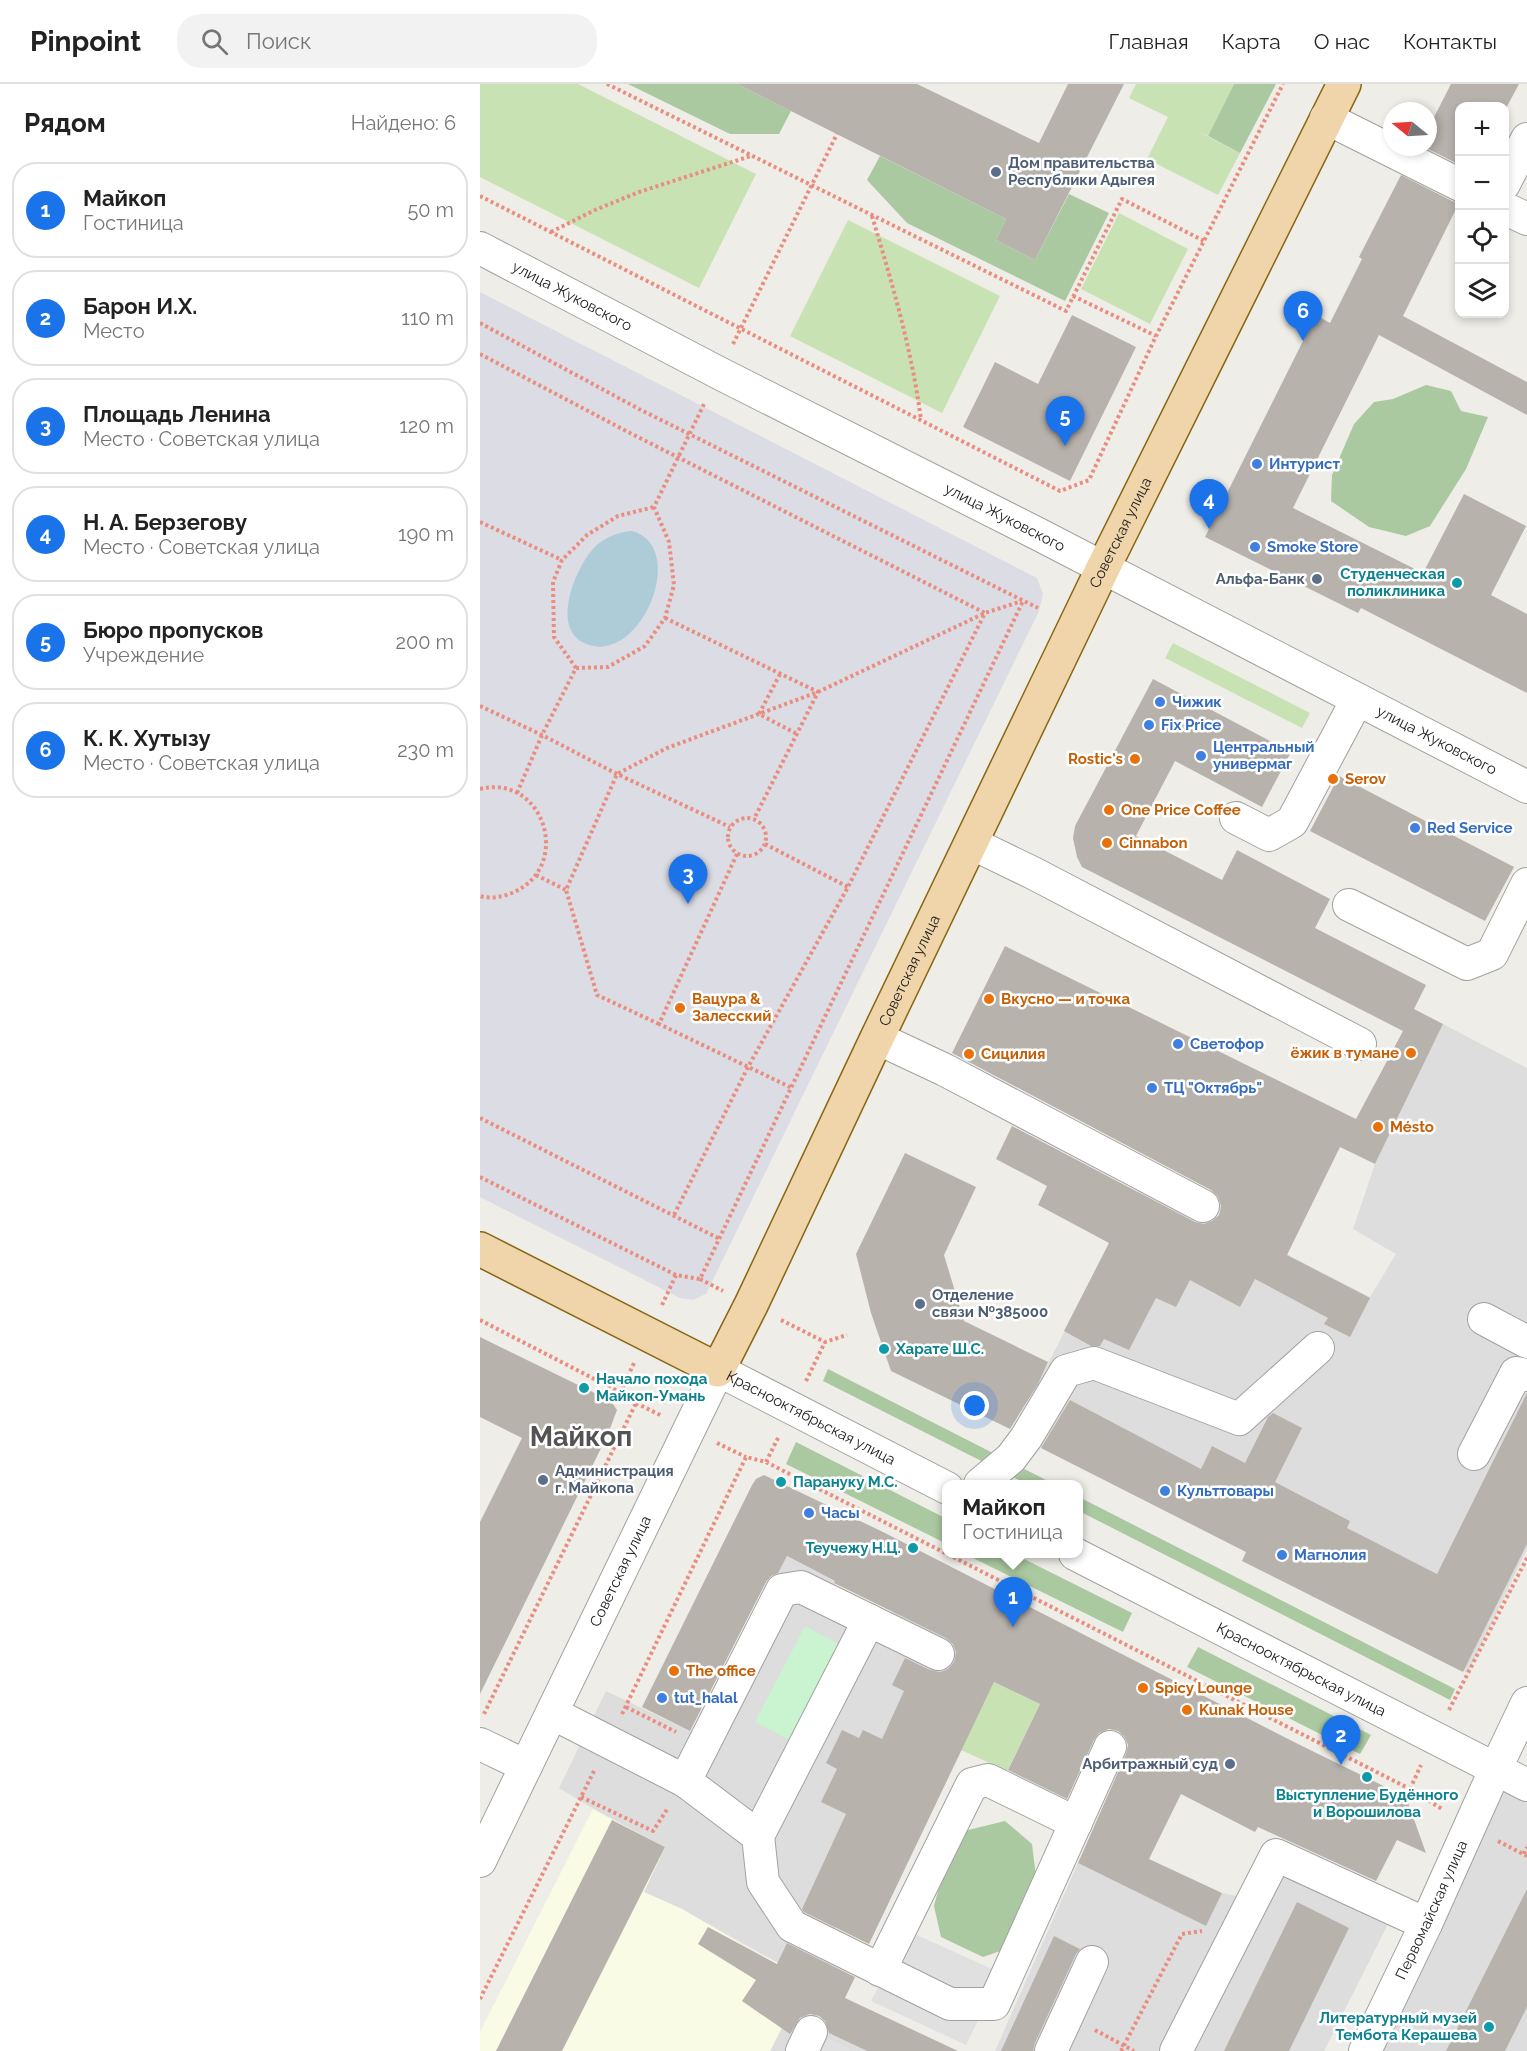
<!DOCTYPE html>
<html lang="ru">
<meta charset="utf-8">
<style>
body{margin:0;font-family:Raleway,sans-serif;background:#f2f2f2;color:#222}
.controls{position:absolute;right:18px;top:18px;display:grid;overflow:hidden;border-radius:12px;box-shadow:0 3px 9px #0003}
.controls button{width:54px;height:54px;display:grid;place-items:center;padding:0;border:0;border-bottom:2px solid #e0e0e0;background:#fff;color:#222;font:30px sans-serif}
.compass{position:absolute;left:903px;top:18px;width:54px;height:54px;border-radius:50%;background:#fff;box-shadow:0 3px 9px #0003;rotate:288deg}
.you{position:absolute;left:495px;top:1322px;width:21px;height:21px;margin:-15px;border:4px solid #fff;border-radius:50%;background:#1a73e8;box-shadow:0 0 0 9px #1a73e833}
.badge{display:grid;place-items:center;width:39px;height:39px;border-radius:50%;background:#1a73e8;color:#fff;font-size:20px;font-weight:700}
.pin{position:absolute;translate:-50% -50px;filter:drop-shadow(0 2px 3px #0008)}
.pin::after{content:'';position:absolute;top:32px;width:21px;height:18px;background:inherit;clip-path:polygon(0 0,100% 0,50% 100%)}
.popup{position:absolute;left:462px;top:1396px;width:141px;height:78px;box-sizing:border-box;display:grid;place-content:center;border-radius:12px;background:#fff;filter:drop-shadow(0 2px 4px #0005);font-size:20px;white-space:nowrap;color:#767676}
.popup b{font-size:22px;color:#222}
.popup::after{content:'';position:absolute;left:50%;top:100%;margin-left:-12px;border:12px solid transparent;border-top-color:#fff}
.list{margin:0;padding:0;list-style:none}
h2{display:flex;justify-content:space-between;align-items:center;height:78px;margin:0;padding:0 24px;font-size:26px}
h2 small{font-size:20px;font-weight:400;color:#767676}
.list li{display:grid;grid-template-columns:39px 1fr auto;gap:18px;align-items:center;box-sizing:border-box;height:96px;margin:0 12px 12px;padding:0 12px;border:2px solid #e0e0e0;border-radius:24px}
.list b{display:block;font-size:22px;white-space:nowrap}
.list p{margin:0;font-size:20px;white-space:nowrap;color:#767676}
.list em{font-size:20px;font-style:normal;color:#767676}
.icon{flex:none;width:33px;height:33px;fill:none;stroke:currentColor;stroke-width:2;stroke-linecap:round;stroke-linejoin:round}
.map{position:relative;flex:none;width:1047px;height:1967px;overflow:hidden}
header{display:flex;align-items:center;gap:36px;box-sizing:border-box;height:84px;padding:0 30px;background:#fff;border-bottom:2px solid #e0e0e0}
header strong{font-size:28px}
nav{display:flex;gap:33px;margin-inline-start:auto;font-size:21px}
.search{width:420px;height:54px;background:#f2f2f2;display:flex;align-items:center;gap:15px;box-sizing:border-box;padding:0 21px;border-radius:24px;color:#767676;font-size:22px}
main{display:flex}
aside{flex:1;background:#fff}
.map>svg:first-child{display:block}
.residential{fill:#dedddd}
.education{fill:#fafbe4}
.grass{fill:#c9e2b4}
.forest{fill:#abc9a1}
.park{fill:#caf3cf}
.parking{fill:#e0e0e0}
.plaza{fill:#dcdce5}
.water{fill:#adccd7}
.building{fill:#b8b2ad}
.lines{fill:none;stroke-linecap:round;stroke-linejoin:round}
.minor-casing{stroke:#a1a1a1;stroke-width:34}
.major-casing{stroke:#886613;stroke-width:36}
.path{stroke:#e98e7f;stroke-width:4;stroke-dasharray:3 3;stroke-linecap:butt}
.minor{stroke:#fff;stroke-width:32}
.major{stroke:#f0d5ab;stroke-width:33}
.service-dot{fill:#5c6f8a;stroke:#fff;stroke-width:2}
.shop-dot{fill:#3f7fe0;stroke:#fff;stroke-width:2}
.culture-dot{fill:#0f9aa8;stroke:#fff;stroke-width:2}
.food-dot{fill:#e8710a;stroke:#fff;stroke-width:2}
.labels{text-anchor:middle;stroke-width:5;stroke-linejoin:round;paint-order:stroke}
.service-label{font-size:15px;font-weight:bold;fill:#4e5e75;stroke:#fff;text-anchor:start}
.street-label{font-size:15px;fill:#202020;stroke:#fff}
.shop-label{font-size:15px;font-weight:bold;fill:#366cbe;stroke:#fff;text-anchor:start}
.culture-label{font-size:15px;font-weight:bold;fill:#0d838f;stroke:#fff;text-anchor:end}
.food-label{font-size:15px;font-weight:bold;fill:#c56008;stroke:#fff;text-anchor:start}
.town-label{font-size:27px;font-weight:bold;fill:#535353;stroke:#fff}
</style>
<header>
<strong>Pinpoint</strong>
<div class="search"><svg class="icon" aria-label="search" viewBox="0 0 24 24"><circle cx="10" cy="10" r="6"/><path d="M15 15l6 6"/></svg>Поиск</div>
<nav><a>Главная</a><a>Карта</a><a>О нас</a><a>Контакты</a></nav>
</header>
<main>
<aside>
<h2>Рядом<small>Найдено: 6</small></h2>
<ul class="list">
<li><span class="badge">1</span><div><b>Майкоп</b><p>Гостиница</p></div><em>50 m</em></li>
<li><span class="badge">2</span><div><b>Барон И.Х.</b><p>Место</p></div><em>110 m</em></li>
<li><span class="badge">3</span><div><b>Площадь Ленина</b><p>Место · Советская улица</p></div><em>120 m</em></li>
<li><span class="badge">4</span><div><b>Н. А. Берзегову</b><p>Место · Советская улица</p></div><em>190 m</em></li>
<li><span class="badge">5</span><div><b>Бюро пропусков</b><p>Учреждение</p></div><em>200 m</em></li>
<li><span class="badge">6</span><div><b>К. К. Хутызу</b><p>Место · Советская улица</p></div><em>230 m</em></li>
</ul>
</aside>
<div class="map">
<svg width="1047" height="1967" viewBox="0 0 1047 1967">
<rect width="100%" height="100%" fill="#efede7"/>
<!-- residential -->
<path class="residential" d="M 963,940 L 1047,984 L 1047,1465 L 988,1589 L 838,1514 L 831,1513 L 870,1437 L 801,1401 L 785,1417 L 757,1463 L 556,1361 L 533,1347 L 659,1104 L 693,1112 L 890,1213 L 916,1170 L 873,1145 L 895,1080 Z
M 306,1472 L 355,1497 L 352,1505 L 409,1533 L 412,1526 L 489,1565 L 351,1851 L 310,1853 L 298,1879 L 202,1825 L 163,1808 L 185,1763 L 132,1736 L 79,1704 L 126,1607 L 216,1650 Z
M 1016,1684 L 1047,1701 L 1047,1967 L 885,1967 Z
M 783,1774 L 903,1829 L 907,1842 L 844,1967 L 515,1967 L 598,1779 L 726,1842 L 742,1809 L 762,1813 Z
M 309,1930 L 387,1967 L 290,1967 Z"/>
<!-- education -->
<path class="education" d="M 113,1725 L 185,1763 L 164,1808 L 202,1825 L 268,1864 L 327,1894 L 290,1967 L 0,1967 L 0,1948 Z"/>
<!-- grass -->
<path class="grass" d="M 0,0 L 98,0 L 276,90 L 219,204 L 0,93 Z
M 656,0 L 754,0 L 728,52 L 719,48 L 760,69 L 738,111 L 667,75 L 688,33 L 649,14 Z
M 639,129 L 708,165 L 670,240 L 601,205 Z
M 368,136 L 520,212 L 462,329 L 310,252 Z
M 693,559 L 830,629 L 822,644 L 685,574 Z
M 514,1598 L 560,1620 L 527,1687 L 481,1666 Z"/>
<!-- forest -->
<path class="forest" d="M 148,0 L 257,0 L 311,27 L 299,50 L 250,50 Z
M 754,0 L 796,0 L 760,69 L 728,52 Z
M 400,72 L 526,135 L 516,156 L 555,176 L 589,110 L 629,129 L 585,217 L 427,139 L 387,96 Z
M 946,301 L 971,307 L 981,327 L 1008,333 L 986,385 L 950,442 L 926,452 L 889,443 L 851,417 L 852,391 L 874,340 L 894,318 L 913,315 Z
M 348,1285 L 574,1400 L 547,1400 L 343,1297 Z
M 316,1358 L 467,1435 L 467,1460 L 306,1380 Z
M 599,1413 L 975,1605 L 970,1616 L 599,1427 Z
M 485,1470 L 534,1470 L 652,1529 L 643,1548 Z
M 718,1563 L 891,1651 L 880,1670 L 707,1583 Z
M 525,1737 L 552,1760 L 556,1793 L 523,1866 L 503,1873 L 461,1853 L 454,1822 L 466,1777 L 488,1746 Z"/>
<!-- park -->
<path class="park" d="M 325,1542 L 360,1561 L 310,1656 L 275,1638 Z"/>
<!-- parking -->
<path class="parking" d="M 428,1847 L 521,1889 L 486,1961 L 391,1917 Z
M 347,1954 L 370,1965 L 369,1967 L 341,1967 Z"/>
<!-- plaza -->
<path class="plaza" d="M 0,208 L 557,494 L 563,510 L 559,527 L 226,1210 L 213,1216 L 200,1214 L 0,1113 Z"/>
<!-- water -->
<path class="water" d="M 152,447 C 211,463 158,588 102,558 C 70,540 98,477 118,460 C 128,452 139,448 152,447 Z"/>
<!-- building -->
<path class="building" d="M 257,0 L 437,0 L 559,59 L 588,0 L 644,0 L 555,176 L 516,156 L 526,135 Z
M 971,0 L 1039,0 L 1024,28 L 1024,22 L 980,22 L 980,81 L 944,63 L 948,63 L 948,45 Z
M 921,91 L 972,117 L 979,119 L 923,232 L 1047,298 L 1047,331 L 899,251 L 813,424 L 943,489 L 984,410 L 1046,442 L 1011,511 L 1047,530 L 1047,609 L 881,524 L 878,529 L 725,453 L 836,231 L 850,239 L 882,175 L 879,173 Z
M 592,231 L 656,263 L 590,397 L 483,343 L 515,278 L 558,300 Z
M 673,595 L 811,668 L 782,723 L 695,677 L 656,752 L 742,796 L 757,766 L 850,815 L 835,844 L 946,901 L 934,925 L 963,940 L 895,1080 L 860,1063 L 807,1171 L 890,1214 L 870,1253 L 844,1240 L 848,1234 L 775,1195 L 760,1223 L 710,1196 L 696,1223 L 676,1214 L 649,1266 L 624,1255 L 620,1262 L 611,1262 L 584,1247 L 629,1159 L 558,1121 L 567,1102 L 516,1075 L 532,1042 L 715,1138 L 724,1140 L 732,1137 L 739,1131 L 741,1122 L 738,1113 L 731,1106 L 472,969 L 525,862 L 876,1035 L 923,947 L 602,783 L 597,773 L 593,754 L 595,742 Z
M 859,692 L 1034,783 L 1005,837 L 830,747 Z
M 425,1069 L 496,1103 L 464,1171 L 484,1237 L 568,1278 L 558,1300 L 530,1345 L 411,1287 L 391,1229 L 376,1170 Z
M 0,1253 L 131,1317 L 137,1326 L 128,1350 L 0,1610 L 0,1438 L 42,1354 L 0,1333 Z
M 1047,1309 L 1047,1460 L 983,1588 L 762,1477 L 766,1468 L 561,1364 L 590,1316 L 721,1385 L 732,1362 L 765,1379 L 788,1333 L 793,1329 L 822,1344 L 795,1398 L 870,1437 L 867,1444 L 957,1490 Z
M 284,1391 L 403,1448 L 820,1661 L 926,1713 L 946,1769 L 917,1756 L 896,1797 L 778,1743 L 775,1748 L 701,1710 L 669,1775 L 742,1809 L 726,1842 L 598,1779 L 646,1670 L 648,1661 L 644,1652 L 638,1647 L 629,1645 L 619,1649 L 614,1656 L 587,1715 L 528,1686 L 560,1620 L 514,1598 L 389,1860 L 324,1828 L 322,1825 L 366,1730 L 341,1718 L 357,1685 L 346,1679 L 362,1646 L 379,1654 L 383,1646 L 402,1655 L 424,1607 L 412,1601 L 425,1574 L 450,1586 L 460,1588 L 468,1585 L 474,1578 L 476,1568 L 473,1560 L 466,1554 L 354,1499 L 355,1497 L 307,1472 L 298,1489 L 291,1492 L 286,1498 L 210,1647 L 162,1623 L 272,1401 L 276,1395 Z
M 132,1736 L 185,1763 L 82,1967 L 16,1967 Z
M 1047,1805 L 1047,1923 L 1025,1967 L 966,1967 Z
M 817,1818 L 869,1844 L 809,1967 L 744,1967 Z
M 228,1843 L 297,1880 L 307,1859 L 375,1893 L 365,1914 L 478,1967 L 387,1967 L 349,1949 L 345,1937 L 339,1932 L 330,1930 L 320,1934 L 310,1950 L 262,1917 L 276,1896 L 218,1860 Z
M 574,1852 L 600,1865 L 596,1870 L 555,1959 L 553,1967 L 521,1967 Z"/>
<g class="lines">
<defs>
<g id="minor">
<path d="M 846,34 L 980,101"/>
<path d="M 1024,100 L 1047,55"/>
<path d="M 1024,124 L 1047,135"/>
<path id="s1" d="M 0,164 L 239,289 L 558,450 L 1047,703"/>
<path d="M 756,734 L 789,751 L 812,738 L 877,616"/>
<path d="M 491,759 L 553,789 L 880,960"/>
<path d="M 869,821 L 987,880 L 1012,870 L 1047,800"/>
<path d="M 397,954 L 465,986 L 723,1122"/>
<path d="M 1004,1235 L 1047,1258"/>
<path d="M 994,1370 L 1036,1289 L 1047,1291"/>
<path d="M 500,1400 L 531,1374 L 546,1354 L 586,1287 L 614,1279 L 759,1335 L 838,1264"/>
<path id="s2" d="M 595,1470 L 1047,1701"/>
<path d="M 72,1629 L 205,1697 L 278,1752 L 283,1798 L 312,1842 L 470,1920 L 514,1920 L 630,1663"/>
<path d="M 0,1660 L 46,1682"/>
<path d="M 205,1697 L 302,1506 L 321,1503 L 458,1570"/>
<path d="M 278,1752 L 389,1536"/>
<path id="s3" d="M 0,1777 L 238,1286 L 467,1404"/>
<path d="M 400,1886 L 492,1700 L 508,1696 L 596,1739"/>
<path d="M 322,1967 L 331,1948"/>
<path d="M 571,1967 L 612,1878"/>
<path d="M 696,1967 L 796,1771 L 946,1840"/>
<path id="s4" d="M 885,1967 L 946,1840 L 1016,1684 L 1047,1619"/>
</g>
<g id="major">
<path id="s5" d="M 0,1165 L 238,1286 L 271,1221 L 397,954 L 623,484 L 864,0"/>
</g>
</defs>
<!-- minor casing -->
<use href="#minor" class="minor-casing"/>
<!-- major casing -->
<use href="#major" class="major-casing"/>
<!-- path -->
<path class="path" d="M 127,0 L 586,227 L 642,115 L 724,157
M 0,112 L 580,407 L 609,396 L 676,252 L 803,0
M 392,132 C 412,199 432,266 441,336
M 71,148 L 115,126 L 159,108 L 271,72
M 593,212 L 676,252
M 0,239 L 159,325 L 558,524
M 253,260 L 357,50
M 0,270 L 148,348 L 505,529 L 368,803 L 268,983 L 194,1131
M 0,438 L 82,476
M 185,534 L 338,608 L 274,735
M 96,584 L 128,583 L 165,562 L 185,534 L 194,501 L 189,458 L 174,423 L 225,318
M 96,584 L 74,553 L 73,498 L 82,476 L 107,451 L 138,432 L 174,423
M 300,590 L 279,630 L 317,650
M 0,622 L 62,651 L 137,690 L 250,743
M 0,705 C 64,689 94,783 32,809 C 22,813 10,815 0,812
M 37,709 L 62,651 L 96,584
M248 753a19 19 0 1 1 38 0a19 19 0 1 1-38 0Z
M 285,760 L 368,803
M 257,770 L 179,940 L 312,1004
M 56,791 L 86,806
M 179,940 L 117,911 L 86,806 L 137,690 L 187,664 L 338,608 L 505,529 L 542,517
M 0,1034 L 240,1155
M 0,1093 L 196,1191 L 220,1195 L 543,517
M 220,1195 L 243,1207
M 182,1221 L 196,1191
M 0,1236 L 157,1317 L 4,1630
M 301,1236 L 345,1258 L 367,1251
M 326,1297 L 345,1258
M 140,1309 L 154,1279
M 156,1319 L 182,1332
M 237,1359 L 266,1373
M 286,1378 L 299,1352
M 146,1623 L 196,1648
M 969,1626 L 1047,1474
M 142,1630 L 266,1373 L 286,1378 L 930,1705 L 962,1725
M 930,1705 L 941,1681
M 101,1713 L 173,1747 L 188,1724
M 1018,1757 L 1047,1772
M 1044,1770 L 1047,1763
M 0,1915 L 115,1685
M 615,1946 L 654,1967
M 641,1967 L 702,1850 L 722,1847"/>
<!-- minor -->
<use href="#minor" class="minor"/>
<!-- major -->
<use href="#major" class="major"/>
</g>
<!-- markers -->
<g class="service-dot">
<circle cx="516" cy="88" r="6"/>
<circle cx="837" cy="495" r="6"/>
<circle cx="440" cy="1220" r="6"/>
<circle cx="63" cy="1396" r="6"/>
<circle cx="750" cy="1680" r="6"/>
</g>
<g class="shop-dot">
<circle cx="777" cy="380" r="6"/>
<circle cx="775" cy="463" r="6"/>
<circle cx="680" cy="618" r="6"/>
<circle cx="669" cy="641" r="6"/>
<circle cx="721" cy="672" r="6"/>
<circle cx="935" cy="744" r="6"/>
<circle cx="698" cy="960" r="6"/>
<circle cx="672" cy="1004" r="6"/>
<circle cx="685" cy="1407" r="6"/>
<circle cx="329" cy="1429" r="6"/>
<circle cx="802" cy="1471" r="6"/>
<circle cx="182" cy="1614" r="6"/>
</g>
<g class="culture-dot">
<circle cx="977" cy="499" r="6"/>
<circle cx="404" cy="1265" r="6"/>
<circle cx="104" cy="1304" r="6"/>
<circle cx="301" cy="1398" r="6"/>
<circle cx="433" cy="1464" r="6"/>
<circle cx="887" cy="1693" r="6"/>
<circle cx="1009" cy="1943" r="6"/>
</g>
<g class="food-dot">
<circle cx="655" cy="675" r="6"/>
<circle cx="853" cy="695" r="6"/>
<circle cx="629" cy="726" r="6"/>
<circle cx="627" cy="759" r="6"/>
<circle cx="509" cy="915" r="6"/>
<circle cx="200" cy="924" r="6"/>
<circle cx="931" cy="969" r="6"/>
<circle cx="489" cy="970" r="6"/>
<circle cx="898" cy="1043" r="6"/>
<circle cx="194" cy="1587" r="6"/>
<circle cx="663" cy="1604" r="6"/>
<circle cx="707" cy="1626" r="6"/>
</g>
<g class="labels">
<!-- service labels -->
<g class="service-label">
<text x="528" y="84">Дом правительства<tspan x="528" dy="17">Республики Адыгея</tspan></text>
<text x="825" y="500" text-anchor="end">Альфа-Банк</text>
<text x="452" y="1216">Отделение<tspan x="452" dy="17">связи №385000</tspan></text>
<text x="75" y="1392">Администрация<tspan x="75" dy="17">г. Майкопа</tspan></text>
<text x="738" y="1685" text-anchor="end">Арбитражный суд</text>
</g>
<!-- street labels -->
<g class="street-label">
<text dy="5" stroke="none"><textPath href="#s1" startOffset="104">улица Жуковского</textPath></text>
<text dy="5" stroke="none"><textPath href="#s1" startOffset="590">улица Жуковского</textPath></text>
<text dy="5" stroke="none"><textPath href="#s5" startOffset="1196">Советская улица</textPath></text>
<text dy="5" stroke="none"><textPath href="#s1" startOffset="1076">улица Жуковского</textPath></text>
<text dy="5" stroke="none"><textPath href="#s5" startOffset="710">Советская улица</textPath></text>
<text dy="5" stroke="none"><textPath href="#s3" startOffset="650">Краснооктябрьская улица</textPath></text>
<text dy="5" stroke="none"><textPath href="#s3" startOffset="322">Советская улица</textPath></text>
<text dy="5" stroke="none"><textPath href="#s2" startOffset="254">Краснооктябрьская улица</textPath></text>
<text dy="5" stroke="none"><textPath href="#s4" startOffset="156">Первомайская улица</textPath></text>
</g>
<!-- shop labels -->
<g class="shop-label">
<text x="789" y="385">Интурист</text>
<text x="787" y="468">Smoke Store</text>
<text x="692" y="623">Чижик</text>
<text x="681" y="646">Fix Price</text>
<text x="733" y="668">Центральный<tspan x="733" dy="17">универмаг</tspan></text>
<text x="947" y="749">Red Service</text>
<text x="710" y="965">Светофор</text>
<text x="684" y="1009">ТЦ "Октябрь"</text>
<text x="697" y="1412">Культтовары</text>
<text x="341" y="1434">Часы</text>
<text x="814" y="1476">Магнолия</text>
<text x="194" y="1619">tut_halal</text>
</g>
<!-- culture labels -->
<g class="culture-label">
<text x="965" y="495">Студенческая<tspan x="965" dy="17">поликлиника</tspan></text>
<text x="416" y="1270" text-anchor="start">Харате Ш.С.</text>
<text x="116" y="1300" text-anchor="start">Начало похода<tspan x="116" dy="17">Майкоп-Умань</tspan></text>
<text x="313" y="1403" text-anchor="start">Парануку М.С.</text>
<text x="421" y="1469">Теучежу Н.Ц.</text>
<text x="887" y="1716" text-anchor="middle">Выступление Будённого<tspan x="887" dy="17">и Ворошилова</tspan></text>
<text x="997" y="1939">Литературный музей<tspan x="997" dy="17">Тембота Керашева</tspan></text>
</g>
<!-- food labels -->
<g class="food-label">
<text x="643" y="680" text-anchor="end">Rostic's</text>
<text x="865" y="700">Serov</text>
<text x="641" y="731">One Price Coffee</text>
<text x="639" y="764">Cinnabon</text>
<text x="212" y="920">Вацура &amp;<tspan x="212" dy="17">Залесский</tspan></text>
<text x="521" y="920">Вкусно — и точка</text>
<text x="919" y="974" text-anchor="end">ёжик в тумане</text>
<text x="501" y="975">Сицилия</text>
<text x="910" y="1048">Mésto</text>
<text x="206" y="1592">The office</text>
<text x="675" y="1609">Spicy Lounge</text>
<text x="719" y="1631">Kunak House</text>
</g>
<!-- town labels -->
<g class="town-label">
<text x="101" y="1362">Майкоп</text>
</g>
</g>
</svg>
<div class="controls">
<button>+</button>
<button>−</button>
<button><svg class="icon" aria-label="locate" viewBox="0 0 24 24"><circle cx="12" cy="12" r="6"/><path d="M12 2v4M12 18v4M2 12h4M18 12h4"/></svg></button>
<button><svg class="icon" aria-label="layers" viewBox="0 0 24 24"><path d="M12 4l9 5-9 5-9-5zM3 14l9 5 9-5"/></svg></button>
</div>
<svg class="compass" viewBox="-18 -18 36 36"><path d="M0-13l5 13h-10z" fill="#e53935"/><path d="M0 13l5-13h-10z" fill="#767676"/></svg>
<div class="you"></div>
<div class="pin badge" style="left:533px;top:1543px">1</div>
<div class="popup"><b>Майкоп</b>Гостиница</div>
<div class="pin badge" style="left:861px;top:1681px">2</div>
<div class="pin badge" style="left:208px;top:820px">3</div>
<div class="pin badge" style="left:729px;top:445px">4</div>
<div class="pin badge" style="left:585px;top:362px">5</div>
<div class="pin badge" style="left:823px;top:257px">6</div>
</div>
</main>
